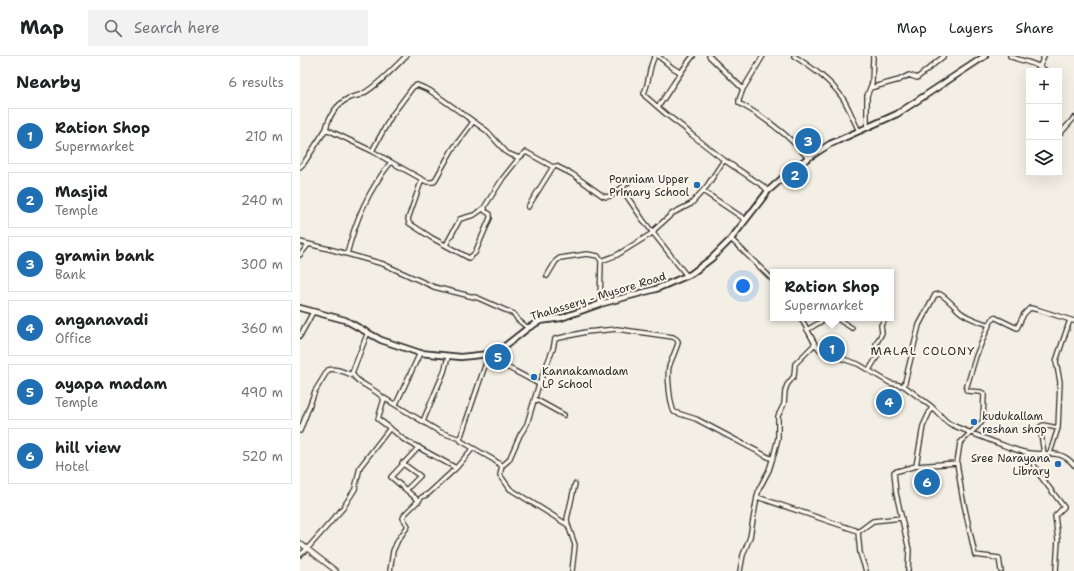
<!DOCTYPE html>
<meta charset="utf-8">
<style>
body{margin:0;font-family:"Shantell Sans",sans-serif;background:#f2f2f2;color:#202124}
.controls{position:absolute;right:12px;top:12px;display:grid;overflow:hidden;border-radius:0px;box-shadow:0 4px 16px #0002}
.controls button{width:36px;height:36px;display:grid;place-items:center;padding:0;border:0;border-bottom:1px solid #e0e0e0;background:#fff;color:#202124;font:20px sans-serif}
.you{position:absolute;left:443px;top:230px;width:14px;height:14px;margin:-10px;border:3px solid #fff;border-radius:50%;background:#1a73e8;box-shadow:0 0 0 6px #1a73e833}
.badge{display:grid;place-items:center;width:26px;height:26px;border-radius:50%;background:#1f6fb2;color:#fff;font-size:13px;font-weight:700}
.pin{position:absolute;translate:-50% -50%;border:2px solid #fff;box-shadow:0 1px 4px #0006}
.popup{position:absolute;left:470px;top:213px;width:124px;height:52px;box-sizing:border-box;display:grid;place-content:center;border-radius:0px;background:#fff;filter:drop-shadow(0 1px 3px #0005);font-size:13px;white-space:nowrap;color:#757577}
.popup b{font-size:15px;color:#202124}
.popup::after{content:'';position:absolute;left:50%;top:100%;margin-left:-8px;border:8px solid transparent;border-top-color:#fff}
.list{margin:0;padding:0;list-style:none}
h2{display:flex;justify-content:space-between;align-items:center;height:52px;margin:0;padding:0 16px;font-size:17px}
h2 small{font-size:13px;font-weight:400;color:#757577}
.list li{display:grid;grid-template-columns:26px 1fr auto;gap:12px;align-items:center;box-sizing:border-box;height:56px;margin:0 8px 8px;padding:0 8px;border:1px solid #e0e0e0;border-radius:0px}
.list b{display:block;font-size:15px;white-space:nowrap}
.list p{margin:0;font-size:13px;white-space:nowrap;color:#757577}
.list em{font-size:13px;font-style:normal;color:#757577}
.icon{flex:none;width:22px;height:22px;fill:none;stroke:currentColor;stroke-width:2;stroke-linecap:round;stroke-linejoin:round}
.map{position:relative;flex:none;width:774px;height:515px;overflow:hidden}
header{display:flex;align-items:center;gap:24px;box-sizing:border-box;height:56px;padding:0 20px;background:#fff;border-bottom:1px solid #e0e0e0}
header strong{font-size:19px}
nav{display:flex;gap:22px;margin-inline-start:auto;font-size:14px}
.search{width:280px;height:36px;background:#f2f2f2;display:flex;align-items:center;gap:10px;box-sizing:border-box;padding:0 14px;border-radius:0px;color:#757577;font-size:15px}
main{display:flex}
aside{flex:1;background:#fff}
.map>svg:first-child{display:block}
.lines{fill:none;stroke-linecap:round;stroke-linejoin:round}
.minor-casing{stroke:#2b2b2b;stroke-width:6}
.major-casing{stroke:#2b2b2b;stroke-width:8}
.minor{stroke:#fbf7ec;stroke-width:3.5}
.major{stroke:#fbf7ec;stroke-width:4.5}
.poi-dot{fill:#1f6fb2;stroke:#fbf7ec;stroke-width:1.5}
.labels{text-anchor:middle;stroke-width:4;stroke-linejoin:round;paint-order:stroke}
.poi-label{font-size:11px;fill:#2b2b2b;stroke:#fbf7ec;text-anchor:end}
.street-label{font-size:11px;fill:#2b2b2b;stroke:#fbf7ec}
.neighbourhood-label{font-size:12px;letter-spacing:1px;fill:#2b2b2b;stroke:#fbf7ec}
</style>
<header>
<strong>Map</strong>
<div class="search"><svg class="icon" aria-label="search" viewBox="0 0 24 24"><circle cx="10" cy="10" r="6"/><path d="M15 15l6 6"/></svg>Search here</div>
<nav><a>Map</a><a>Layers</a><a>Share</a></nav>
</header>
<main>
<aside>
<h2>Nearby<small>6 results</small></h2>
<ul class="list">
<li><span class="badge">1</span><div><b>Ration Shop</b><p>Supermarket</p></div><em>210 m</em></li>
<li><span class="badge">2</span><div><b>Masjid</b><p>Temple</p></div><em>240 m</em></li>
<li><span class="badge">3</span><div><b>gramin bank</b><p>Bank</p></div><em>300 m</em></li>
<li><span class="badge">4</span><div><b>anganavadi</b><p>Office</p></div><em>360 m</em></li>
<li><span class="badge">5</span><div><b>ayapa madam</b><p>Temple</p></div><em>490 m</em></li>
<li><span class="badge">6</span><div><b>hill view</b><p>Hotel</p></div><em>520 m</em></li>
</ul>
</aside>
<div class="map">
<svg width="774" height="515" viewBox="0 0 774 515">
<rect width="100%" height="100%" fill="#f3efe4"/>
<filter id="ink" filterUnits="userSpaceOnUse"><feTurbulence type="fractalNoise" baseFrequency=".025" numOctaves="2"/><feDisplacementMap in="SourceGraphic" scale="8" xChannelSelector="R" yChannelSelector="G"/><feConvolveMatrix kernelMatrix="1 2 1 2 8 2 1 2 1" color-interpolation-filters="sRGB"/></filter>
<g filter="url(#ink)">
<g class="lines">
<defs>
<path id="minor" d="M 355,0 C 348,12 350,25 344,37 L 345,40 L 367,59 L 383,71 L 392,79 L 424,104 L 463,130 L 468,135
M 358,0 L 373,12 L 380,16
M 409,0 L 443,33 L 439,44 L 439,47 C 464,61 490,80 508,102
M 494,0 C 511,11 530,24 542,41 C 549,51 553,64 559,75
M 710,0 C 722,6 736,6 746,15
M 740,10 L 744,0
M 570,32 L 599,24 L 609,19 L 617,22 L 644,0
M 443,33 L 463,0
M 358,51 C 370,34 380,16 393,0
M 567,72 L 567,40 L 572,27 L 573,0
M 26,73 C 29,60 37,48 49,42 C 54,40 60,40 64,37 C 78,29 94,12 106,0
M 759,79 L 774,62
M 72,95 L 91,106
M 0,111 L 4,107 L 26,73 L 72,95 L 92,59 L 113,31 L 117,29 L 129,34 L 163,58 L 187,75 L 207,97 L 219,102 L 226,96 L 253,111 L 256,110 L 272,118 L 303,140 L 307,141 L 313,139 L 332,123
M 122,123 L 108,163 L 109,167 L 132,182 L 169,202 L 175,197 L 190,162 L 190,158 L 185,155 L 185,150 L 203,122 L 219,102
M 322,133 L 343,164 L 387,220
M 403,135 L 446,164
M 228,151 L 253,111
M 353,175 L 373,157 L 391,148 L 407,130 L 424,104
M 431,183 L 473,224
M 0,186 L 33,194 L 83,208 L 134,231 L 178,242 L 214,258 L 218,264 L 228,272
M 146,189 L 160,163 L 174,159 L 184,152
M 47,198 C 56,163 68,135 91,106 L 127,126 L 134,126 L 152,94 L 173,66
M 0,199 L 8,189
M 247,220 L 256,205 L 260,202 L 287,198 L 298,200 L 301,205
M 300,248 L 301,205 L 317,199 L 354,176
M 501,262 L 515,288 L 519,293 L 525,297 L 558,308 L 590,327 L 604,330 L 632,351 L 647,366 L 652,369 C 671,377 689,384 708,391 C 714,393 721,396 729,397 C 747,400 760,392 774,409
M 536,262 L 552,272
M 689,269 L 694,261 L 717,272 L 724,258 L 730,252 L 739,254 L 774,265
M 507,274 L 527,262
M 0,280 L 13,256
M 515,288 L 495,308 L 494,320 L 487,329 L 485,335 L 484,348 L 478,360 L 478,382 L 474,398 L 469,414 L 459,433 L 457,441 L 555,474 L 558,476 L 560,497 L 566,515
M 189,298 L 160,383 L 161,385 L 194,404 L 202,410 L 200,419 L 210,433 L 268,469 L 275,489 L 272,515
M 188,301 L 239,328
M 569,314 L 580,296 L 576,288 L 582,277 L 581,269 L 586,262
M 604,330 L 619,269 L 635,239 L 640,238 C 647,242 653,249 659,255 C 668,263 679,265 689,269 L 676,300 L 666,333 L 667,335 L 681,336 L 684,338 L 683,364 L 681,367 L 660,387 L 657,407
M 84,342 L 140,376 L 160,383
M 235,343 L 264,359
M 96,348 L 120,297
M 123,365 L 144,316 L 148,301
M 90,372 L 103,383 L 156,412 L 173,392
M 0,375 L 15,335 L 28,314 C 36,311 45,317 53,319
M 119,391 L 91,421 L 119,445
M 727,397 L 741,421 L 764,451 L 755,460 L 758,484 L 756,515
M 750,397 L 758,372 L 760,326 L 756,305 L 770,264
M 744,398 L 740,371 L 743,369 L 758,372
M 102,407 L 120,420 L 106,434
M 202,410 L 209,404 L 220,379 L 227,368 L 239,328 L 253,293 L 255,283 L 286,276 L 317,273 L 373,281 C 376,283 379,284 378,287 C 377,292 371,304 369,311 C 367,319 370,348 374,356 L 396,363 L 472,403
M 616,410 L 657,407 L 662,439 L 675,499 L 699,502 L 701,515
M 268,469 L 267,463 L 275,428
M 558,476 L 573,465 L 602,462
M 0,487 L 36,515
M 0,499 L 7,493 L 43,452 L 55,433 L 60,411 L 90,372 L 78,363 L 84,343 C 76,332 56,328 52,317 L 68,276
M 90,515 L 93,495 L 98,484 L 108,470 L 103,462 L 105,458 L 122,441 L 128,438 L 156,412
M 440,515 L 443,499 L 450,481 L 457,441
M 608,515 L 609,494 L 596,437 L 594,416 L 616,410 L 623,370 L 632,351"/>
<path id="major" d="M 0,252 L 45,264 L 81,284 L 120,297 L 161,301 L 189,298 L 205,290 L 228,272 L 240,265 L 261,262 L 300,248 L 356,233 L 391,218 L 412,202 L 431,183 L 468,135 L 496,110 L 530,88 L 597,58 L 685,0"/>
</defs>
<!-- minor casing -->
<use href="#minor" class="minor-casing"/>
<!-- major casing -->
<use href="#major" class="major-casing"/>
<!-- minor -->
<use href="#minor" class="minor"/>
<!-- major -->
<use href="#major" class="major"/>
</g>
</g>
<!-- markers -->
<g class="poi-dot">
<circle cx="397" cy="129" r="4"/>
<circle cx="234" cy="321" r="4"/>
<circle cx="674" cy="366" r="4"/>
<circle cx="758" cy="408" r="4"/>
</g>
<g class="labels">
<!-- poi labels -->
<g class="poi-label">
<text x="389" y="127">Ponniam Upper<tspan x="389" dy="13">Primary School</tspan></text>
<text x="242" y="319" text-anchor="start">Kannakamadam<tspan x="242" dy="13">LP School</tspan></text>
<text x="682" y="364" text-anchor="start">kudukallam<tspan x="682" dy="13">reshan shop</tspan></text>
<text x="750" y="406">Sree Narayana<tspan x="750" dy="13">Library</tspan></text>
</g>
<!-- street labels -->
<g class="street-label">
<text transform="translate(298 240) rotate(-17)" y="4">Thalassery - Mysore Road</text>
</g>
<!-- neighbourhood labels -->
<g class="neighbourhood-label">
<text x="623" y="299">MALAL COLONY</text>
</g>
</g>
</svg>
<div class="controls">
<button>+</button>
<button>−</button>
<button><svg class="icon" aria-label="layers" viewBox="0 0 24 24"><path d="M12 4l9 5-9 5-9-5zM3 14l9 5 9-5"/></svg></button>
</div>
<div class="you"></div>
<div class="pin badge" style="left:532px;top:293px">1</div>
<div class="popup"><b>Ration Shop</b>Supermarket</div>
<div class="pin badge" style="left:495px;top:119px">2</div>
<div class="pin badge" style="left:508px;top:85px">3</div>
<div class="pin badge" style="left:589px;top:346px">4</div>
<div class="pin badge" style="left:198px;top:301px">5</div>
<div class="pin badge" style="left:627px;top:426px">6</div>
</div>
</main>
